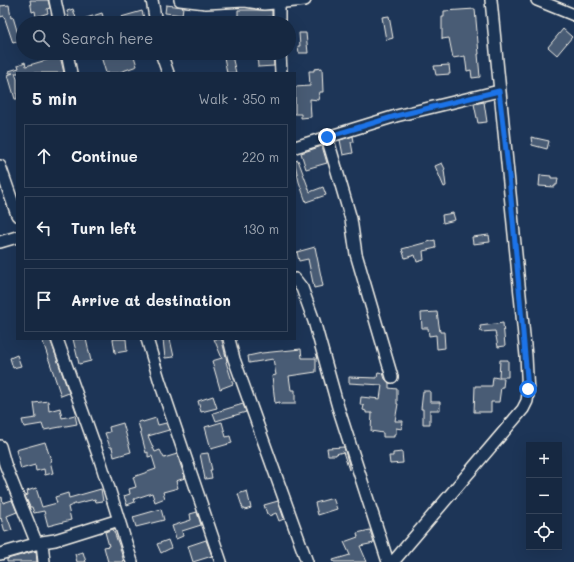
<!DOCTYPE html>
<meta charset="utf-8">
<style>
body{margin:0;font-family:Mali,sans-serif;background:#1f3048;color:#f1f3f6}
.controls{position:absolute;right:12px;bottom:12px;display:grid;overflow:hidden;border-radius:0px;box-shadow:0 4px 16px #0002}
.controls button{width:36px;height:36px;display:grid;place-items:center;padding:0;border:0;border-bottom:1px solid #35445a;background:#162841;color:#f1f3f6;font:20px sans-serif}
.stop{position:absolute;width:12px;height:12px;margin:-9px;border:3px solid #1a73e8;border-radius:50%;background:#fff}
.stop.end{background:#1a73e8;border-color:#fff;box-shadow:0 1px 4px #0008}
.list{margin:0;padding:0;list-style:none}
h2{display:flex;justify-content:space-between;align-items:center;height:52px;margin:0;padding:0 16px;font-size:17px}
h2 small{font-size:13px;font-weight:400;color:#9ea6b1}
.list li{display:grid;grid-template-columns:26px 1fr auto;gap:12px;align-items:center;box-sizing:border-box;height:64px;margin:0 8px 8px;padding:0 8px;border:1px solid #35445a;border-radius:0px}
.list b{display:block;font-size:15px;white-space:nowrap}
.list em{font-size:13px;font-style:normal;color:#9ea6b1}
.icon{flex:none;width:22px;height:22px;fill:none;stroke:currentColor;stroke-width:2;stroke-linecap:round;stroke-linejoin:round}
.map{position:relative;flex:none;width:574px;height:562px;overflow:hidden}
.search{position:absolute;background:#162841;box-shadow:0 4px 16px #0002;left:16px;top:16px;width:280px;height:44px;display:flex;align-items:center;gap:10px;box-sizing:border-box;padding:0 14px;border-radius:22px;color:#9ea6b1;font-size:15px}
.panel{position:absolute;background:#162841;box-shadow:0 4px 16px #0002;left:16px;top:72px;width:280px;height:268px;border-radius:0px}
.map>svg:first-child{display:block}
.building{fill:#485b74;stroke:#f4f1e8}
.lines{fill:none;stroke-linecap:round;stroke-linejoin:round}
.minor-casing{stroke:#f4f1e8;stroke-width:14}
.minor{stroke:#1d3557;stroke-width:11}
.route{stroke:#1a73e8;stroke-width:5}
</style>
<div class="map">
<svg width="574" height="562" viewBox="0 0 574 562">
<rect width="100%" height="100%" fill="#1d3557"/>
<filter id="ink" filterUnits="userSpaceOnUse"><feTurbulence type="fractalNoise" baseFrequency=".025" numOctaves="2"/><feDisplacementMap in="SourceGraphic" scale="8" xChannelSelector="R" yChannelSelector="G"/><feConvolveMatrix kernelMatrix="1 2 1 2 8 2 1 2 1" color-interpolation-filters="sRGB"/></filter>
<g filter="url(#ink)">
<!-- building -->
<path class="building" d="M 30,0 L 48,0 L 50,8 L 47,9 L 48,13 L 36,17 L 35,11 L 32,12 Z
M 9,5 L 11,18 L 13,17 L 20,41 L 13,43 L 4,16 L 0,17 L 0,6 Z
M 166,5 L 183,7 L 182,15 L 165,13 Z
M 73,9 L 77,21 L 102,13 L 104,20 L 93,23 L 70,23 L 67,11 Z
M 475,9 L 479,54 L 478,54 L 480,77 L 472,78 L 471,70 L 467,71 L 465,56 L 453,58 L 449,38 L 442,39 L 442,17 L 444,17 L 444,11 Z
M 238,10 L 272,10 L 272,17 L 246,19 L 246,23 L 238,23 Z
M 142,11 L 144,18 L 128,23 L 123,23 L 121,17 Z
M 389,16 L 393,38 L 386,40 L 382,17 Z
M 563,29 L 572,37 L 557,55 L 548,47 Z
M 299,33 L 306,33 L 308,53 L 299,53 L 298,46 L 300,46 Z
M 100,53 L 133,53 L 137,66 L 120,72 L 120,73 L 106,73 Z
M 257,53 L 273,53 L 274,66 L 258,67 Z
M 60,56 L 64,73 L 15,73 L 17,79 L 17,99 L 15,99 L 8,75 L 13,73 L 9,73 L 9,71 L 19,68 L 18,65 L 25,62 L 26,66 Z
M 232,56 L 236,73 L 227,73 L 224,57 Z
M 449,65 L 450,74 L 436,75 L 434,66 Z
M 322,68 L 323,92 L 320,92 L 318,100 L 310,99 L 311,117 L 301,118 L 301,114 L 295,114 L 295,87 L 310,86 L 309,71 L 314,71 L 314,69 Z
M 484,102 L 487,122 L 478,123 L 474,104 Z
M 353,136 L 354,142 L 351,142 L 353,153 L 343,155 L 340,140 Z
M 531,137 L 549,141 L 547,149 L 532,145 Z
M 322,146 L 327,163 L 306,169 L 301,153 Z
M 298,160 L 310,192 L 323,187 L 326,195 L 306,202 L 299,182 L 295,164 L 295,161 Z
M 442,163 L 445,169 L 444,170 L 446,186 L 444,187 L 435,166 Z
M 540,175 L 551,176 L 551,178 L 558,178 L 557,185 L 555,185 L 555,187 L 539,186 Z
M 453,213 L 455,220 L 443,223 L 442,215 Z
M 489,235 L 490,242 L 473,244 L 472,237 Z
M 435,240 L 436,248 L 423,251 L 424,260 L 417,262 L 415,255 L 405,258 L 402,249 Z
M 315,247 L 323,286 L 314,288 L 308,259 L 299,261 L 297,252 Z
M 437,312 L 440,332 L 444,332 L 445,348 L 437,349 L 436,335 L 429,336 L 428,328 L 422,328 L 421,313 Z
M 503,323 L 505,346 L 498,347 L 495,331 L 481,332 L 480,326 Z
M 42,339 L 50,339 L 69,393 L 61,396 Z
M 73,339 L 86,339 L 91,361 L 79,364 Z
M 113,339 L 126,339 L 127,351 L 115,353 Z
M 163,339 L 170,339 L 174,357 L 165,358 Z
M 214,339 L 221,339 L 222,341 L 227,361 L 226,362 L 233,384 L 220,389 L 212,361 L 222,358 Z
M 301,349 L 302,358 L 316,358 L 316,372 L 289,376 L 291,390 L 295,390 L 295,404 L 280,404 L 280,402 L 275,403 L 272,376 L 276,375 L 273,359 L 249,363 L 248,356 L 262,353 Z
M 17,355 L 21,366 L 13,368 L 10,358 Z
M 500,360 L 508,360 L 508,377 L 499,377 Z
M 378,372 L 383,373 L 385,379 L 389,383 L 389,388 L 397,389 L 397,404 L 398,404 L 395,421 L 403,421 L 402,429 L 396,428 L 396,434 L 394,434 L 394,437 L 383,437 L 383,433 L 371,431 L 372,413 L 366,413 L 366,411 L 363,410 L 364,405 L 360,405 L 361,397 L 380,399 L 382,385 L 349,383 L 349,377 L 377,378 Z
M 493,377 L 504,379 L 503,387 L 501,387 L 499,402 L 491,402 L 491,412 L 474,412 L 475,386 L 492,386 Z
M 423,391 L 430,391 L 430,402 L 440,402 L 440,410 L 430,410 L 430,424 L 423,424 L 423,409 L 421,409 Z
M 213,396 L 217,408 L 201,412 L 198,401 Z
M 48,401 L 49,411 L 60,408 L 62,418 L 75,415 L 77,424 L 44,430 L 42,424 L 24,427 L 22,420 L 36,418 L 34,403 Z
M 243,404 L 246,412 L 216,421 L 213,413 Z
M 156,418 L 158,425 L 166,423 L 169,430 L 148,436 L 155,452 L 160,450 L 164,458 L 177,454 L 185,478 L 176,481 L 178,488 L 163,492 L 165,498 L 155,502 L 152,493 L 134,499 L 135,502 L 127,505 L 124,496 L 130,494 L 129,489 L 136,487 L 133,477 L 156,469 L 152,456 L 148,457 L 148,452 L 146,453 L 138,422 L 142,421 L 143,422 Z
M 222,422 L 226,437 L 230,436 L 232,443 L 211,449 L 205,427 Z
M 123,423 L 131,452 L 114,457 L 112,447 L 110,447 L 105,433 L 110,432 L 109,427 Z
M 45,442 L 51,460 L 50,461 L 53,473 L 45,475 L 44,469 L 36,471 L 35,465 L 21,469 L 16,450 Z
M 344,447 L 349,465 L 349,470 L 343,452 L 336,454 L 336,455 L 328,455 L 327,448 Z
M 402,452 L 403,463 L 390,464 L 389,456 L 393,456 L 393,453 Z
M 208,453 L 212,470 L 210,470 L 212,478 L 205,479 L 200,454 Z
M 36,488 L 42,507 L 57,503 L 55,497 L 68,493 L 69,498 L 101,489 L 103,501 L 96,502 L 95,499 L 75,504 L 68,507 L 71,520 L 48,526 L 44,511 L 34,513 L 32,507 L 30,507 L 25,496 L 28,495 L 27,491 Z
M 247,491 L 251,508 L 245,510 L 245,509 L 243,509 L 238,494 Z
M 2,497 L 3,503 L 12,500 L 17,512 L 7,516 L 12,530 L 5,532 L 1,518 L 0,519 L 0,498 Z
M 333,498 L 337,509 L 318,515 L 315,503 Z
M 278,501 L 284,519 L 279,521 L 276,513 L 269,516 L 268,514 L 267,514 L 264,505 Z
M 161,509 L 164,520 L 136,527 L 133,517 Z
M 197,512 L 201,525 L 182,531 L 183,536 L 176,539 L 172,526 L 191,520 L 190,514 Z
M 113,529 L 119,545 L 124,562 L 108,562 L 104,547 L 109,546 L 105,532 Z
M 370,530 L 374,543 L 360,546 L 367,562 L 334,562 L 333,560 L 350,555 L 344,542 L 358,537 L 357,533 Z
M 168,540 L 171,548 L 161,553 L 157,544 Z
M 206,540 L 212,556 L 193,562 L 188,546 Z
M 36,551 L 37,562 L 7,562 L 7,559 Z
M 83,552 L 86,562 L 77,562 L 75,554 Z"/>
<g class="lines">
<defs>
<path id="minor" d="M 55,0 L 60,23
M 152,0 L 156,23
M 180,0 L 206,3 L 245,1 L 264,4 L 305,0
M 537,0 L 574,15
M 279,2 L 279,23
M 67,53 L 71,73
M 161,53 L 168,73
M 280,53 L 281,73
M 327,137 L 351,219 L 356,254 L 392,377
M 295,147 L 396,116 L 499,91
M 0,166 L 17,215
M 0,242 L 17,237
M 295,279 L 302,288 L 314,321 L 338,407 L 388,562
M 57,339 L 101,463 L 132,562
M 147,339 L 159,379 L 221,562
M 229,339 L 234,359 L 307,562
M 0,446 L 5,464 L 37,544
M 42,542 L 44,562
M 0,554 L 42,542 L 55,540 L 119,520
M 393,562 L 523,409 L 527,401 L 528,394 L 526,356 L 491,0"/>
</defs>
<!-- minor casing -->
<use href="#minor" class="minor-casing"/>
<!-- minor -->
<use href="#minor" class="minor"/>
</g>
</g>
<g class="lines" filter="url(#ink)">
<!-- route -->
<path class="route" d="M 327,137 L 396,116 L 499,91 L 509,176 L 528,389"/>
</g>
</svg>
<div class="controls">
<button>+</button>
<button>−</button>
<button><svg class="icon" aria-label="locate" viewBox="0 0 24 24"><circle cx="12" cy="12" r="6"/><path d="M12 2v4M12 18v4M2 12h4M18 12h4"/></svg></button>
</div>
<div class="stop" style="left:528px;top:389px"></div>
<div class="stop end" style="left:327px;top:137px"></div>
<div class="search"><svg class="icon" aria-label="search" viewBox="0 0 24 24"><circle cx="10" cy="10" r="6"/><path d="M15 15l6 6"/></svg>Search here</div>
<section class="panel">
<h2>5 min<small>Walk · 350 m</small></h2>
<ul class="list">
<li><svg class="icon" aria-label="ahead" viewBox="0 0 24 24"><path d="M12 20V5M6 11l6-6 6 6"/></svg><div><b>Continue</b></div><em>220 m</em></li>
<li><svg class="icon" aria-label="left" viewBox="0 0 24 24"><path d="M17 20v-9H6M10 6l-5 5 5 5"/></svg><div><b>Turn left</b></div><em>130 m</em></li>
<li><svg class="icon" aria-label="arrive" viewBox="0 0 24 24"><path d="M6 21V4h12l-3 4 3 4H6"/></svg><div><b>Arrive at destination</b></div></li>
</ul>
</section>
</div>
